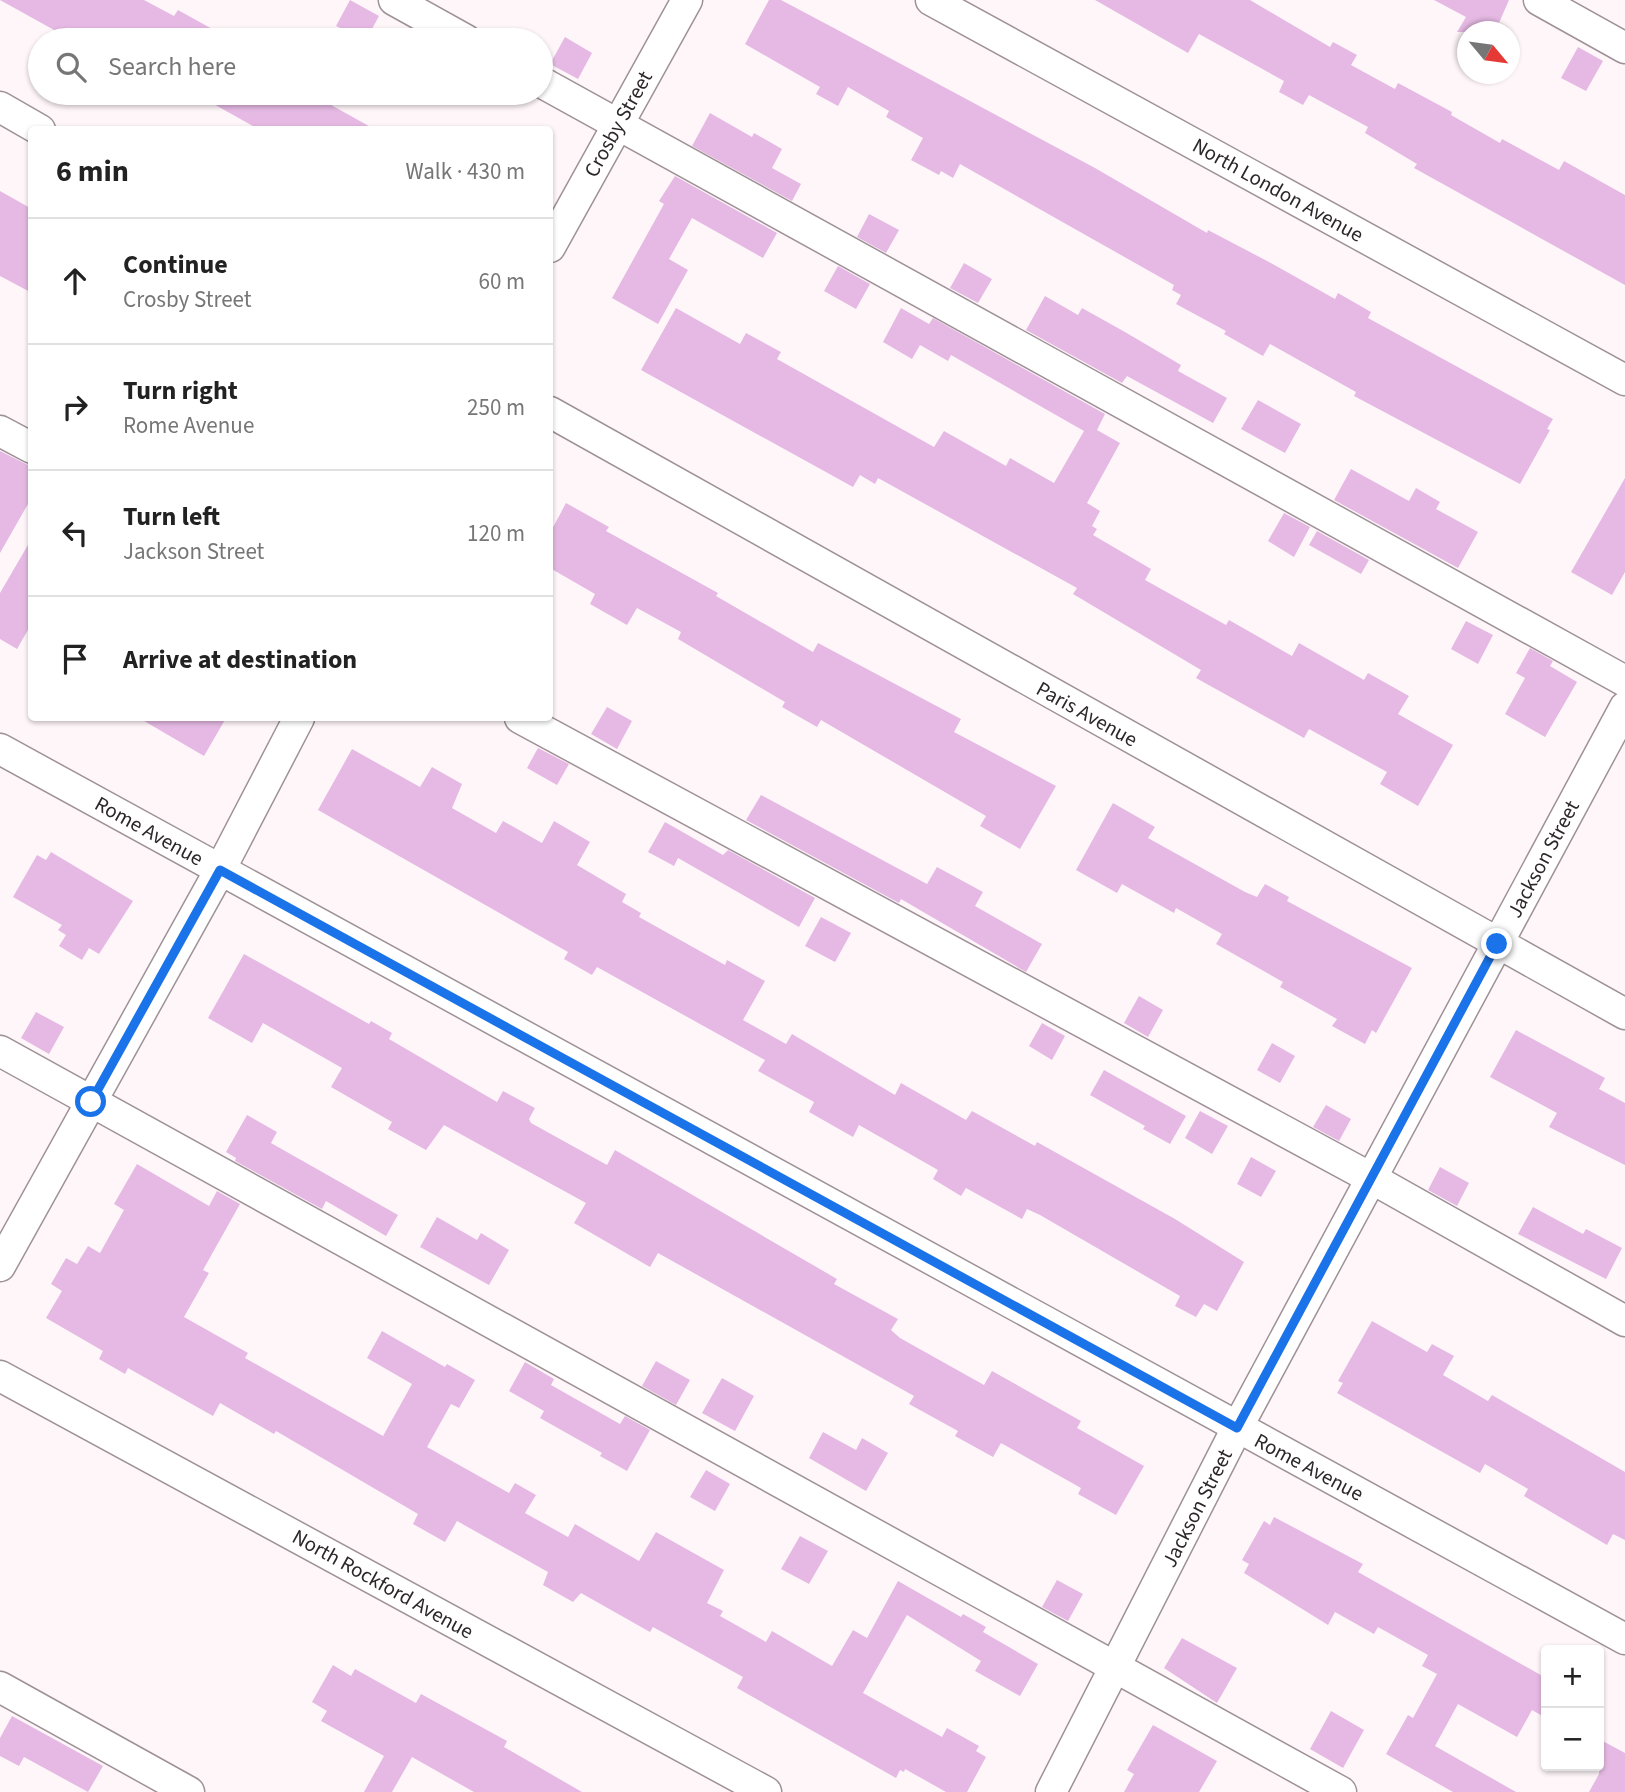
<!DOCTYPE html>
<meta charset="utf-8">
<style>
body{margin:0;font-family:"Source Sans 3",sans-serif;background:#f2f2f2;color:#222}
.controls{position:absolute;right:21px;bottom:21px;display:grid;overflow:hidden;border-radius:7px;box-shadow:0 2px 5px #0004}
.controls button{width:63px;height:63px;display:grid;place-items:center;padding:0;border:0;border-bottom:2px solid #e0e0e0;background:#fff;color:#222;font:35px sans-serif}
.compass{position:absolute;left:1457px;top:21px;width:63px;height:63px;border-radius:50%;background:#fff;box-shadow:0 2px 5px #0004;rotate:119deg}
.stop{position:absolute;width:21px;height:21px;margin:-16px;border:5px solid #1a73e8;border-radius:50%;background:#fff}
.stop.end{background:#1a73e8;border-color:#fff;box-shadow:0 2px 7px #0008}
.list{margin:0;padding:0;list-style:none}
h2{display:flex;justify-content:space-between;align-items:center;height:91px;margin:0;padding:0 28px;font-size:30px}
h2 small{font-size:23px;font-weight:400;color:#767676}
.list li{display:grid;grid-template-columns:46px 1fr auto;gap:21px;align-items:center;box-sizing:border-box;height:126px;padding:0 28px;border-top:2px solid #e0e0e0}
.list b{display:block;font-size:26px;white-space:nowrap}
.list p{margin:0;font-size:23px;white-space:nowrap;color:#767676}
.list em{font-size:23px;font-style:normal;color:#767676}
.icon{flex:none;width:38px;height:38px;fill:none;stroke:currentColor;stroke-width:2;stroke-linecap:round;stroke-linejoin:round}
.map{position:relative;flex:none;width:1625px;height:1792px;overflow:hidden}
.search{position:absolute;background:#fff;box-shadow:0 2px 5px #0004;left:28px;top:28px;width:525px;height:77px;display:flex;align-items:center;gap:18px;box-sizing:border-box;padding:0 24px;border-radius:38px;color:#767676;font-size:26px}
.panel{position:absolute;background:#fff;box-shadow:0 2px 5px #0004;left:28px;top:126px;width:525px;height:595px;border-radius:7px}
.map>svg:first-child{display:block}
.building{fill:#e5b9e3}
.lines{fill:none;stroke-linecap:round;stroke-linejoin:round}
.minor-casing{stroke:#9e9197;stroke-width:33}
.minor{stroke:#fff;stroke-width:30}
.route{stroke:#1a73e8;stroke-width:9}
.labels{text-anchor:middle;stroke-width:7;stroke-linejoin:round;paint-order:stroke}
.street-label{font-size:21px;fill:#2c2729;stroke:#fff}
</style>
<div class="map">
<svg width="1625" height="1792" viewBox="0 0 1625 1792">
<rect width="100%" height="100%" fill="#fff6fa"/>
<!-- building -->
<path class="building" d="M 0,0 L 144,0 L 174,16 L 178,10 L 232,40 L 72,40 Z
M 350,0 L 379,16 L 366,40 L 336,26 Z
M 769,0 L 781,0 L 832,27 L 1095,168 L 1207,233 L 1208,230 L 1269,262 L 1335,299 L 1338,293 L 1371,312 L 1368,318 L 1553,419 L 1547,429 L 1550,430 L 1520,484 L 1354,396 L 1356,392 L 1270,344 L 1263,356 L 1224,334 L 1226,331 L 1176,304 L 1181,295 L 1172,290 L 1174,285 L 960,164 L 953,178 L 941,171 L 939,175 L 911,160 L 923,138 L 886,117 L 889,111 L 848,87 L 838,106 L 816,94 L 820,87 L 745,44 Z
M 1095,0 L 1250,0 L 1330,47 L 1333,42 L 1357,55 L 1351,65 L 1395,89 L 1398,83 L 1452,112 L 1451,115 L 1500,143 L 1502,139 L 1559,170 L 1564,161 L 1625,195 L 1625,285 L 1414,168 L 1417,164 L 1365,133 L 1368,127 L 1309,95 L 1303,105 L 1279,92 L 1284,81 L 1199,34 L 1188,53 Z
M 1434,0 L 1509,0 L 1495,32 L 1457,32 L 1466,17 Z
M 565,37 L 592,53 L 578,79 L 550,64 Z
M 1578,47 L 1603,61 L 1586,91 L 1561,78 Z
M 194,93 L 329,93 L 324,101 L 376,130 L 260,130 Z
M 710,113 L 752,137 L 754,133 L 782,149 L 772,168 L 801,184 L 792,201 L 692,146 Z
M 675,176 L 777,233 L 763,258 L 692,218 L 669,259 L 688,270 L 658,324 L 612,298 L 664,204 L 659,201 Z
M 0,191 L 32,209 L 32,293 L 0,276 Z
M 869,214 L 899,230 L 886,253 L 857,237 Z
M 964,263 L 992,279 L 978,303 L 950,288 Z
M 838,266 L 870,284 L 856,309 L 824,291 Z
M 1045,296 L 1078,315 L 1082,308 L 1125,332 L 1181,365 L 1178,371 L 1227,398 L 1213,423 L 1127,376 L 1122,383 L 1026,330 Z
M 676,308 L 740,344 L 746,333 L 781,352 L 777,359 L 934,447 L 944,431 L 1006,466 L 1010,458 L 1054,483 L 1084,431 L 951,355 L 948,361 L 920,345 L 912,359 L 883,342 L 901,308 L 929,324 L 933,318 L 1105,414 L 1097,430 L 1120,443 L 1087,503 L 1100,511 L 1092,526 L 1097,529 L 1093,535 L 1151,569 L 1145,580 L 1226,625 L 1229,620 L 1292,656 L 1299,643 L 1364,680 L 1368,673 L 1409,696 L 1398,714 L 1453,745 L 1418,806 L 1380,784 L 1387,772 L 1309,729 L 1304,738 L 1196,678 L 1201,670 L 1073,594 L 1077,588 L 878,478 L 875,484 L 860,475 L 853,487 L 641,370 Z
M 1258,400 L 1301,424 L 1285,453 L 1241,429 Z
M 0,451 L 32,467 L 32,497 L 0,553 Z
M 1351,469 L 1409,501 L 1416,488 L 1440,502 L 1436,509 L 1478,532 L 1458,568 L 1334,500 Z
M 1625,478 L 1625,572 L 1612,595 L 1571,572 Z
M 566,503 L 609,527 L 606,531 L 718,593 L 716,596 L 813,652 L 818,643 L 961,719 L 954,732 L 1056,786 L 1020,849 L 980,826 L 986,816 L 821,720 L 817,727 L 782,707 L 785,702 L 678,639 L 681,632 L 637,608 L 627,625 L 590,604 L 595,594 L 550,568 L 550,533 Z
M 1284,513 L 1310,527 L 1294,557 L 1268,541 Z
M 1317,531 L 1369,560 L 1361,574 L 1309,545 Z
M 32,538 L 32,623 L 17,649 L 0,639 L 0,593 Z
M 1466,621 L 1493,635 L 1478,664 L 1451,649 Z
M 1530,648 L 1553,661 L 1550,666 L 1577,682 L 1545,737 L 1505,714 L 1525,678 L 1516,673 Z
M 607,707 L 632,721 L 617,749 L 591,734 Z
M 139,718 L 226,718 L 204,756 Z
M 538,748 L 569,764 L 557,785 L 527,768 Z
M 352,749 L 420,787 L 432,767 L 462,784 L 452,808 L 496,833 L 503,821 L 542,843 L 554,821 L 590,842 L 577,865 L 626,894 L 622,902 L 641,913 L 639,917 L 725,965 L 727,960 L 765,981 L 743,1020 L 786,1044 L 792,1034 L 895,1095 L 901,1083 L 966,1120 L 972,1111 L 1035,1146 L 1037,1142 L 1175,1219 L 1244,1262 L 1217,1311 L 1204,1304 L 1196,1317 L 1175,1306 L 1180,1296 L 1040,1215 L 1027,1209 L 1022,1219 L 966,1188 L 961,1196 L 933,1179 L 938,1170 L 859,1125 L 853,1137 L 809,1112 L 814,1102 L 758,1071 L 765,1060 L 597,967 L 592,975 L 564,959 L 568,952 L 318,810 Z
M 761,795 L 927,884 L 937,867 L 983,892 L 975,906 L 1042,944 L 1026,972 L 901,899 L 899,903 L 746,820 Z
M 1113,803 L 1155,827 L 1148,838 L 1245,892 L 1257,897 L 1265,884 L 1289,897 L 1287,901 L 1412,968 L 1376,1033 L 1372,1030 L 1365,1044 L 1332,1026 L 1337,1019 L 1280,987 L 1283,982 L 1216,944 L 1222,934 L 1176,908 L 1174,913 L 1122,884 L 1117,893 L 1076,870 Z
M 665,822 L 723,855 L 728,850 L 815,898 L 799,927 L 678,858 L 674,866 L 648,852 Z
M 51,852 L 133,901 L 99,954 L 89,948 L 82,960 L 59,946 L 66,935 L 58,930 L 62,925 L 13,897 L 37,855 L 46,860 Z
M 821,917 L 851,933 L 835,962 L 805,946 Z
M 244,954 L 369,1024 L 371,1021 L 392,1033 L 389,1039 L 497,1102 L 503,1091 L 535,1108 L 529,1119 L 531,1123 L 607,1165 L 615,1150 L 837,1279 L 834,1284 L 898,1319 L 891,1330 L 900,1338 L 984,1385 L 992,1371 L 1081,1421 L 1077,1428 L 1144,1466 L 1116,1515 L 1078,1494 L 1081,1488 L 1001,1443 L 993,1457 L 955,1436 L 958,1431 L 909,1404 L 914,1396 L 658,1253 L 650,1267 L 574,1223 L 586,1203 L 444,1125 L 426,1150 L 388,1129 L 392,1122 L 331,1087 L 342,1068 L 263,1023 L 252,1043 L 208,1018 Z
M 1139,996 L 1163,1010 L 1148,1037 L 1124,1023 Z
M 36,1012 L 64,1027 L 49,1054 L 21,1038 Z
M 1042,1023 L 1065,1036 L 1052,1060 L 1029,1046 Z
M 1516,1030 L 1605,1078 L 1599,1089 L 1625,1103 L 1625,1165 L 1549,1127 L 1557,1113 L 1490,1077 Z
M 1272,1043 L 1295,1056 L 1280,1083 L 1257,1070 Z
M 1104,1070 L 1186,1116 L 1170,1144 L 1143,1129 L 1145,1126 L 1090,1095 Z
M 1326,1105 L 1351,1119 L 1339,1141 L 1313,1127 Z
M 1200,1111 L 1228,1126 L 1212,1154 L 1185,1138 Z
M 247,1115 L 277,1132 L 271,1143 L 398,1215 L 386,1236 L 326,1201 L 322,1209 L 235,1161 L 236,1158 L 226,1152 Z
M 1251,1157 L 1276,1171 L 1261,1197 L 1237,1184 Z
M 137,1164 L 209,1206 L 217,1191 L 240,1204 L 203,1270 L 209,1273 L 184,1317 L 248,1353 L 245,1358 L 383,1436 L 412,1384 L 367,1358 L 382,1331 L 445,1367 L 447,1364 L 475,1380 L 459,1408 L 451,1404 L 427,1447 L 509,1493 L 515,1483 L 536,1495 L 525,1513 L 568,1537 L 575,1524 L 639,1561 L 656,1532 L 724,1570 L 707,1603 L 723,1611 L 720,1616 L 766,1642 L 772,1631 L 832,1666 L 853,1630 L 867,1638 L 898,1581 L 961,1617 L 963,1614 L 986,1627 L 983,1632 L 1038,1664 L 1020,1696 L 975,1671 L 981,1661 L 907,1615 L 863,1693 L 942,1737 L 947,1728 L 979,1746 L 976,1751 L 986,1757 L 967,1792 L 946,1792 L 905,1769 L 904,1772 L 900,1770 L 896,1778 L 737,1688 L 743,1677 L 653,1627 L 650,1632 L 581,1593 L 573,1602 L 543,1585 L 548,1572 L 457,1521 L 445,1542 L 413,1524 L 418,1514 L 276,1431 L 274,1434 L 220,1403 L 213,1416 L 128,1368 L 125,1374 L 99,1359 L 103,1351 L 46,1318 L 62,1291 L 51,1284 L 66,1258 L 77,1264 L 88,1246 L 100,1253 L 124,1210 L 114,1204 Z
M 1440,1167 L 1469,1183 L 1457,1206 L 1428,1190 Z
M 1533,1207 L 1583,1234 L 1586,1229 L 1622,1248 L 1606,1279 L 1518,1234 Z
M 437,1217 L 477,1240 L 481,1233 L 509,1250 L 489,1285 L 420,1247 Z
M 1372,1321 L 1427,1352 L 1432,1344 L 1454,1356 L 1443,1375 L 1488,1401 L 1492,1395 L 1625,1472 L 1625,1540 L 1613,1534 L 1607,1545 L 1524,1496 L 1528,1489 L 1485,1464 L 1480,1473 L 1337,1393 L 1343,1383 L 1338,1381 Z
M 656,1361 L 690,1380 L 676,1405 L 642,1386 Z
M 525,1362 L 554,1379 L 551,1385 L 620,1424 L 625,1416 L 650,1430 L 627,1471 L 600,1456 L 602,1453 L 540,1418 L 544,1411 L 509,1391 Z
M 722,1378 L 754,1396 L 735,1431 L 702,1413 Z
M 823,1432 L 856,1450 L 862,1438 L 888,1453 L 866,1491 L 809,1458 Z
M 706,1470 L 730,1484 L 715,1511 L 690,1497 Z
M 1274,1517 L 1363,1564 L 1358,1572 L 1546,1678 L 1546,1718 L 1532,1710 L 1517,1737 L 1458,1704 L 1435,1746 L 1516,1792 L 1453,1792 L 1386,1754 L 1408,1715 L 1413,1718 L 1437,1674 L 1422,1666 L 1428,1655 L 1378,1627 L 1374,1634 L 1335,1612 L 1328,1625 L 1244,1573 L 1249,1564 L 1242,1560 L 1264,1521 L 1270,1525 Z
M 800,1536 L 828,1551 L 809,1584 L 781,1569 Z
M 1057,1580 L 1083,1594 L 1068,1621 L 1042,1607 Z
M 1182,1638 L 1237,1668 L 1217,1703 L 1164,1668 Z
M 333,1665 L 351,1676 L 355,1669 L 416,1703 L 421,1694 L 507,1741 L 504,1747 L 582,1792 L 474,1792 L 412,1757 L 392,1792 L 364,1792 L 384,1756 L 321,1721 L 327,1711 L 312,1702 Z
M 1331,1711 L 1364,1730 L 1343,1768 L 1310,1749 Z
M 12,1716 L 103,1766 L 88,1792 L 24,1757 L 19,1766 L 0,1756 L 0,1738 Z
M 1153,1725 L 1217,1761 L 1199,1792 L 1124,1792 L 1134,1774 L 1127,1770 Z
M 1599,1739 L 1625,1753 L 1625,1792 L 1589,1792 L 1599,1774 Z"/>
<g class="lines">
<defs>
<path id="minor" d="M 394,0 L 466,40
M 931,0 L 1625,380
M 1539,0 L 1625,48
M 541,82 L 1625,681
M 0,107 L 40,130
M 550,247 L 687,0
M 550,412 L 1625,1014
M 0,431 L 32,448
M 520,718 L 1371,1178 L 1625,1321
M 0,749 L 1625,1639
M 0,1051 L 1341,1792
M 0,1266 L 220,870 L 299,718
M 0,1376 L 766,1792
M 0,1687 L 189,1792
M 1051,1792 L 1237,1428 L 1625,707"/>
</defs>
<!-- minor casing -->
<use href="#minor" class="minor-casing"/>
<!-- minor -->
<use href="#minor" class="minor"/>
</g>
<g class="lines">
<!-- route -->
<path class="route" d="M 91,1102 L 220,870 L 1237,1428 L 1497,944"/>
</g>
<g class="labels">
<!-- street labels -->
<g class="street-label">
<text transform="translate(618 124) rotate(-61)" y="7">Crosby Street</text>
<text transform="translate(1278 190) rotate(29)" y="7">North London Avenue</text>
<text transform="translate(1087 714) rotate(29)" y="7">Paris Avenue</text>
<text transform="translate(149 831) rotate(29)" y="7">Rome Avenue</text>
<text transform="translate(1543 859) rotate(-62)" y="7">Jackson Street</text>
<text transform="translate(1309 1467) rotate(28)" y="7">Rome Avenue</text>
<text transform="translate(1197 1508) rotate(-63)" y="7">Jackson Street</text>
<text transform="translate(383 1584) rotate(29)" y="7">North Rockford Avenue</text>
</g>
</g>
</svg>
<div class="controls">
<button>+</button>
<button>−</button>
</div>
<svg class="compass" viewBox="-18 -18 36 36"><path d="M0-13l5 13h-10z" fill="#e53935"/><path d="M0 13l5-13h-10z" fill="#767676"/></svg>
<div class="stop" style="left:91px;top:1102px"></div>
<div class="stop end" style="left:1497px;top:944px"></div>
<div class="search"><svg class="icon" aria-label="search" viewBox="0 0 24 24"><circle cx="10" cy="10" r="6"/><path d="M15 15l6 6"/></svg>Search here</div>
<section class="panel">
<h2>6 min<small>Walk · 430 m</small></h2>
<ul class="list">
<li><svg class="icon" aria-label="ahead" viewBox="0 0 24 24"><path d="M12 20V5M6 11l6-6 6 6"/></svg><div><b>Continue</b><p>Crosby Street</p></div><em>60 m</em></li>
<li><svg class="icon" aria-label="right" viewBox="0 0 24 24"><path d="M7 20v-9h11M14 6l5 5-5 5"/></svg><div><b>Turn right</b><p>Rome Avenue</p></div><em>250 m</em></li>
<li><svg class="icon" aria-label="left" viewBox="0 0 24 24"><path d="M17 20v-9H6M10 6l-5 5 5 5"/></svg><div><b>Turn left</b><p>Jackson Street</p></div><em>120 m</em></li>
<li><svg class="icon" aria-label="arrive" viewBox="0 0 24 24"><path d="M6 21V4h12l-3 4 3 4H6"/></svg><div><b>Arrive at destination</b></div></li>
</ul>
</section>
</div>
